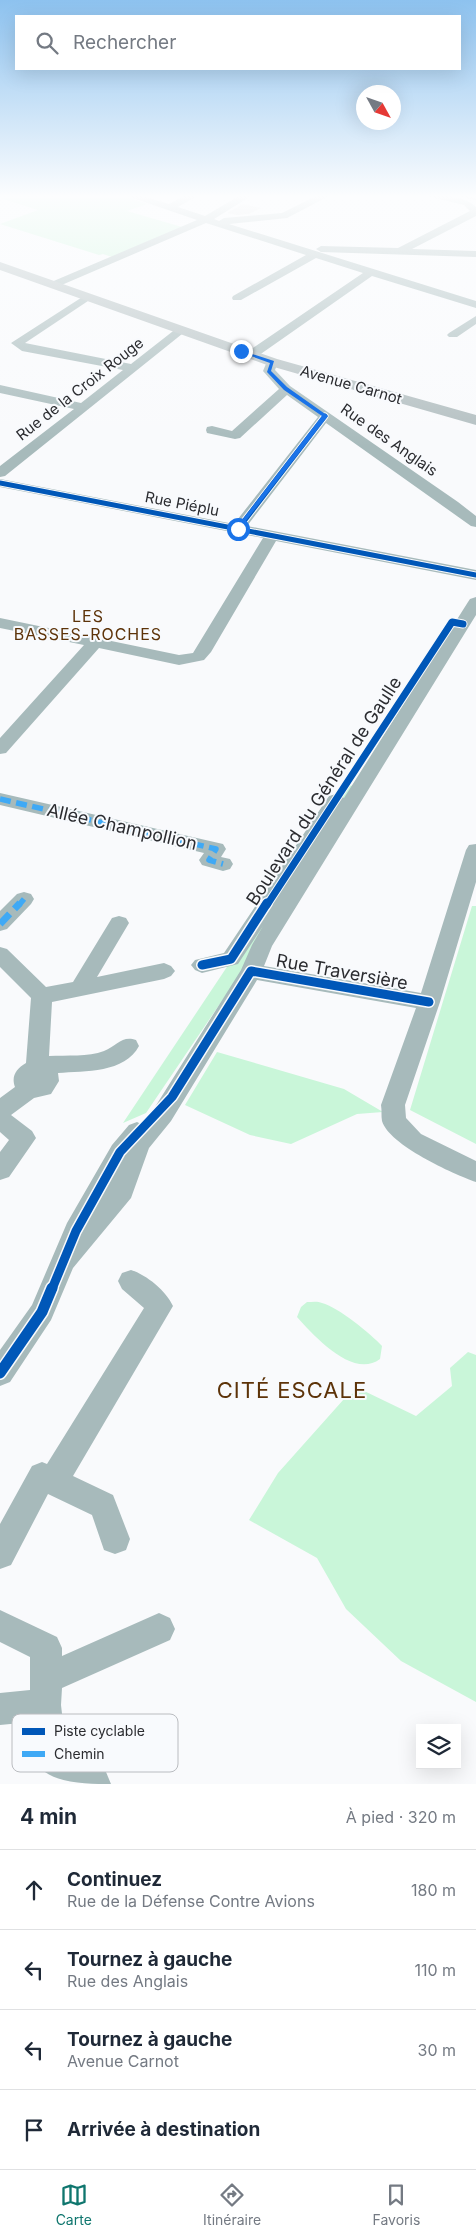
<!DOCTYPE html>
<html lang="fr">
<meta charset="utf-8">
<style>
body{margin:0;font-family:Inter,sans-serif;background:#f2f2f3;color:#1f2937}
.controls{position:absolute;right:15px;bottom:15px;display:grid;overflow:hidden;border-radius:0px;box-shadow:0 5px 20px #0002}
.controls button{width:45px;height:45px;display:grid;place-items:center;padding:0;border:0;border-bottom:1px solid #e0e1e3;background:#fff;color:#1f2937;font:25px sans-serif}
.compass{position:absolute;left:356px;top:85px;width:45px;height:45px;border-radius:50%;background:#fff;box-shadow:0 5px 20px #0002;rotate:130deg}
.stop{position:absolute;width:15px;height:15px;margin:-11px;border:4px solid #1a73e8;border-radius:50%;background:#fff}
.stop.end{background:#1a73e8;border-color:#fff;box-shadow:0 1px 5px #0008}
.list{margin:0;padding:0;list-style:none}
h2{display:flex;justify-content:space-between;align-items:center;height:65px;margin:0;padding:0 20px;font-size:21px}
h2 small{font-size:16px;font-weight:400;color:#747a83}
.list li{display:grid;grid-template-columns:32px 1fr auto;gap:15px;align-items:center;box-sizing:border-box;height:80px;padding:0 20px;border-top:1px solid #e0e1e3}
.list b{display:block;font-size:19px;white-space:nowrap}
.list p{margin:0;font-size:16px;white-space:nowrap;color:#747a83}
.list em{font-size:16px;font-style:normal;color:#747a83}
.icon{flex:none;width:28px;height:28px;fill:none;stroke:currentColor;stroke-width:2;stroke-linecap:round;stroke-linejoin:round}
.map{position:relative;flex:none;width:476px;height:1784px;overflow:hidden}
.search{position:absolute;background:#fff;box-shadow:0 5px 20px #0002;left:15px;right:15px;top:15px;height:55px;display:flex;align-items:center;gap:12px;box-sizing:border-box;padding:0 18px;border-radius:0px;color:#747a83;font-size:19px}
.sheet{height:385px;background:#fff}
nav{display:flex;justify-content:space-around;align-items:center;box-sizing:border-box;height:70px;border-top:1px solid #e0e1e3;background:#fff;font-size:14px;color:#747a83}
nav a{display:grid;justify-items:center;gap:2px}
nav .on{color:#0f766e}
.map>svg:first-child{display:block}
.green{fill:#c9f6d9}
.building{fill:#dbdbda}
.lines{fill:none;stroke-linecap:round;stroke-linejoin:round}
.minor{fill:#a7babb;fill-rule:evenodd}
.major{fill:#b2bec0;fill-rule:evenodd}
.rail{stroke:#b0bbbc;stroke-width:2}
.quiet-far1{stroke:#3fa9f5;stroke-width:5.5;stroke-dasharray:11 5.5;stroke-linecap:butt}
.quiet{stroke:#3fa9f5;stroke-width:7;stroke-dasharray:14 7;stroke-linecap:butt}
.cycleway-far3-casing{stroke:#f8fafd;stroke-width:7}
.cycleway-far2-casing{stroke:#f8fafd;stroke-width:9}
.cycleway-far1-casing{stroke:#f8fafd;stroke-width:12}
.cycleway-casing{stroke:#f8fafd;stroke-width:14}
.cycleway-far3{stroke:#0057b8;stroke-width:5}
.cycleway-far2{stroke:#0057b8;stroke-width:7}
.cycleway-far1{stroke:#0057b8;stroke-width:9}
.cycleway{stroke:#0057b8;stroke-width:11}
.route{fill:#1a73e8}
.labels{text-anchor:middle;stroke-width:4;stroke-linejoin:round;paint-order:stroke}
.far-street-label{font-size:15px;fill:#2b2c30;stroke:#f8fafd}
.far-neighbourhood-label{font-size:16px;letter-spacing:1px;fill:#5d3309;stroke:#f8fafd}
.street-label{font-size:18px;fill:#2b2c30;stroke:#f8fafd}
.near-neighbourhood-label{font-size:22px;letter-spacing:1px;fill:#5d3309;stroke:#f8fafd}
.key{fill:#f8fafd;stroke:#babcc0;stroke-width:1}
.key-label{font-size:14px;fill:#2b2c30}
</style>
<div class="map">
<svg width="476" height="1784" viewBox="0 0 476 1784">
<rect width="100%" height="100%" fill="#f9fafc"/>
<!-- green -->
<path class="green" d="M 0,196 L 128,197 L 147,204 L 127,211 L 182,227 L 112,257 L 103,254 L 99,255 L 0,224 L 38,210 L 0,198 Z
M 348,785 L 353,786 L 238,977 L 146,1113 L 123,1123 Z
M 472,906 L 476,906 L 476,1144 L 410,1110 Z
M 217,1052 L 344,1089 L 383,1112 L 357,1114 L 291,1144 L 250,1135 L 185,1105 Z
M 307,1302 C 312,1302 318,1301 322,1303 C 338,1307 371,1334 382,1346 L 380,1359 C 353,1379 315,1337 297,1317 L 301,1307 Z
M 468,1352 L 476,1355 L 476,1702 L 401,1661 L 346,1609 L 317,1558 L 249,1520 L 278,1473 L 344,1399 L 360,1389 L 416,1416 L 452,1386 L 450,1368 Z"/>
<!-- building -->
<path class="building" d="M 243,204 L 261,208 L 249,214 L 237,215 L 227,213 Z"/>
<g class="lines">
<!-- minor -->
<path class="minor" d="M 127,196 L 142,196 L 169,204 L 184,196 L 197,196 L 178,207 L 205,216 L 239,196 L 251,196 L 214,219 L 219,221 L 224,218 L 282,213 L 316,196 L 329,196 L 287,218 L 229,224 L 476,301 L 476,308 L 372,276 L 255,358 L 247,358 L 245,355 L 247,352 L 363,273 L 316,258 L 241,300 L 233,300 L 232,298 L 233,296 L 306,255 L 206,223 L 57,287 L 49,287 L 48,285 L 49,283 L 197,220 Z
M 427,196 C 443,196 464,195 476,207 L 476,216 L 412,249 L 476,251 L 476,257 L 321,252 L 316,249 L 321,246 L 398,248 L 470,211 L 464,205 Z
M 87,294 L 91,295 L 92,297 L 91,299 L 25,343 L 131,364 L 177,328 L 185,328 L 187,330 L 5,476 L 0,477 L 0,466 L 74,409 L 0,393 L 0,385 L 81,403 L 123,370 L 22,351 L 11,343 Z
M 476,316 L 476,324 L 457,337 L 449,337 L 447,335 L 449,333 Z
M 272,358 L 278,362 L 275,370 L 290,386 L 458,502 L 476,516 L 476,527 L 471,526 L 326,423 L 247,526 L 476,570 L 476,580 L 276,541 L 211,652 L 204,660 L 179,665 L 99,648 L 6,753 L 0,754 L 0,738 L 84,645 L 0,628 L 0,618 L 179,655 L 193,653 L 263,538 L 0,487 L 0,479 L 234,524 L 318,417 L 287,395 L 240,438 L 235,439 L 207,433 L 206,430 L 207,427 L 212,426 L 232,431 L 279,389 L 263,371 L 268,359 Z
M 476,597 L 476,615 L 272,946 L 264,966 L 421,993 L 466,850 L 469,845 L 476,844 L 476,882 L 440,1002 L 405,1105 L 406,1118 L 421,1134 L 476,1161 L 476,1182 C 453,1174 389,1145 382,1121 C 381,1116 382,1110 381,1105 L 416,1008 L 257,980 L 171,1121 L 149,1148 L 131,1198 L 73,1268 L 51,1320 L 10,1382 L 0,1386 L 0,1350 L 32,1305 L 67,1223 L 112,1145 L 129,1125 L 137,1122 L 141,1124 L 155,1107 L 241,970 L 252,945 L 263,926 L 238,964 L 202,973 L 195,970 L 191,965 L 195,960 L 224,953 L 329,796 L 336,794 L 344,798 L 468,602 L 470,599 Z
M 0,793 L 223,844 L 226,849 L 221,857 L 230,859 L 233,864 L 230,869 L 223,871 L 202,865 L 199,860 L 204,853 L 0,805 Z
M 24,892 L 31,894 L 34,899 L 31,904 L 7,929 L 0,931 L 0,911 L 17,894 Z
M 119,916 L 126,918 L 129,923 L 97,977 L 164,963 L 171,966 L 175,971 L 171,976 L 164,979 L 52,1002 L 49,1056 C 67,1055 88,1057 104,1051 C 117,1046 122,1035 136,1040 L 139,1046 C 125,1073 85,1071 58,1073 L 59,1081 L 51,1094 L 34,1098 L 11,1115 L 32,1131 L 36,1138 L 9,1177 L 0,1180 L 0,1152 L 9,1140 L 0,1132 L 0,1098 L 15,1087 C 11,1076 16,1069 26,1063 L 31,998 L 0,967 L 0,947 L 7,949 L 46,987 L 73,982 L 112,918 Z
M 131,1270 C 147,1275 166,1291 173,1306 L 73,1476 L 113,1495 L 130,1539 L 126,1550 L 115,1554 L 104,1550 L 92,1515 L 48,1494 L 11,1565 L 0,1569 L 0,1524 L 32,1466 L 42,1462 L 47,1464 L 144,1308 L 122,1289 L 118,1281 L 122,1273 Z
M 0,1610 L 57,1637 L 62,1648 L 62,1656 L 159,1613 L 170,1618 L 175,1629 L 170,1640 L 62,1688 L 61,1705 L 66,1748 L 106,1772 L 111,1784 C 86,1784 42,1784 34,1757 C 32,1746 32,1734 31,1722 L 0,1725 L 0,1693 L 30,1690 L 30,1657 L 0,1642 Z"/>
<!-- major -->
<path class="major" d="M 0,262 L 277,359 L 476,415 L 476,425 L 267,365 L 0,270 Z"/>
<!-- rail -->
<path class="rail" d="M 463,196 L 476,199"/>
<!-- quiet-far1 -->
<path class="quiet-far1" d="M 0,799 L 216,849 L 209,860 L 223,864
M 19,905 L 24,899"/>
<!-- quiet -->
<path class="quiet" d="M 0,924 L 20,903"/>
<defs>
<path id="cycleway-far3" d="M 0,483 L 476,575
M 238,529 L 325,416"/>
<path id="cycleway-far2" d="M 267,905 L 452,622 L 463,624"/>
<path id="cycleway-far1" d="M 202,965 L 231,959 L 267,903
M 52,1289 L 76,1231 L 120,1152 L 172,1097 L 251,971 L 429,1002"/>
<path id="cycleway" d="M 0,1373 L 42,1312 L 52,1288"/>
</defs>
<!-- cycleway-far3 casing -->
<use href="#cycleway-far3" class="cycleway-far3-casing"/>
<!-- cycleway-far2 casing -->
<use href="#cycleway-far2" class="cycleway-far2-casing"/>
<!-- cycleway-far1 casing -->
<use href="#cycleway-far1" class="cycleway-far1-casing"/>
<!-- cycleway casing -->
<use href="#cycleway" class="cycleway-casing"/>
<!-- cycleway-far3 -->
<use href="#cycleway-far3" class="cycleway-far3"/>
<!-- cycleway-far2 -->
<use href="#cycleway-far2" class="cycleway-far2"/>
<!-- cycleway-far1 -->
<use href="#cycleway-far1" class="cycleway-far1"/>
<!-- cycleway -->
<use href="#cycleway" class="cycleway"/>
</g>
<!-- sky -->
<linearGradient id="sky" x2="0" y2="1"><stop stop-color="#8dc2ef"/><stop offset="0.44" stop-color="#fcfdfe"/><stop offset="1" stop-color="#fcfdfe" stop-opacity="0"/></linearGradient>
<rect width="476" height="446" fill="url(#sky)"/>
<!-- route -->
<path class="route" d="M 240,350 L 274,361 L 271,371 L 287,387 L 328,416 L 238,531 L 236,528 L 322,416 L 284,390 L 267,372 L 270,363 L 240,352 Z"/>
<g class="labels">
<!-- far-street labels -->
<g class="far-street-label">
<text transform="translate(351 385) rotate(16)" y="5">Avenue Carnot</text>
<text transform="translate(80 389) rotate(-38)" y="5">Rue de la Croix Rouge</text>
<text transform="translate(389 440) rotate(35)" y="5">Rue des Anglais</text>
<text transform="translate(182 504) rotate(11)" y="5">Rue Piéplu</text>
</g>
<!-- far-neighbourhood labels -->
<g class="far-neighbourhood-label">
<text x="88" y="622">LES<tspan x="88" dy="18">BASSES-ROCHES</tspan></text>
</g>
<!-- street labels -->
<g class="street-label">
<text transform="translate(324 791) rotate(-57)" y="6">Boulevard du Général de Gaulle</text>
<text transform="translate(122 827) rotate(13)" y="6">Allée Champollion</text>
<text transform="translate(342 972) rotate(10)" y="6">Rue Traversière</text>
</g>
<!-- near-neighbourhood labels -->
<g class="near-neighbourhood-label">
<text x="292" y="1398">CITÉ ESCALE</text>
</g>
</g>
<!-- legend -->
<rect x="12" y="1714" width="166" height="58" rx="8" class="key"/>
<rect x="22" y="1728" width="23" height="7" fill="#0057b8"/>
<rect x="22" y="1751" width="23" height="6" fill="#3fa9f5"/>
<g class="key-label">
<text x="54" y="1736">Piste cyclable</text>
<text x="54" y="1759">Chemin</text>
</g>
</svg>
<div class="controls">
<button><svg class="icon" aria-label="layers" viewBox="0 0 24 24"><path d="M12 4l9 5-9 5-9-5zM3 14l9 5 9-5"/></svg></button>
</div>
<svg class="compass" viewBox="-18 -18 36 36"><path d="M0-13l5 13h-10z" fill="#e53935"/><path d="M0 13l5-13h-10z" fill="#747a83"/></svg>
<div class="stop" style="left:238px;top:529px"></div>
<div class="stop end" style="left:241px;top:351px"></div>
<div class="search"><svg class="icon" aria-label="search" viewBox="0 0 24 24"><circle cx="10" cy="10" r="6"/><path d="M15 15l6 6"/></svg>Rechercher</div>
</div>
<section class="sheet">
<h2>4 min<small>À pied · 320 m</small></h2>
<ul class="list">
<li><svg class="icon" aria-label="ahead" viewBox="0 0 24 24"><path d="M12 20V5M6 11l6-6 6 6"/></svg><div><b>Continuez</b><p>Rue de la Défense Contre Avions</p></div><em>180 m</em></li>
<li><svg class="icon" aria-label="left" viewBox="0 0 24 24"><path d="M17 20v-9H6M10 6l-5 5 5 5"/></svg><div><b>Tournez à gauche</b><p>Rue des Anglais</p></div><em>110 m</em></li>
<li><svg class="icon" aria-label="left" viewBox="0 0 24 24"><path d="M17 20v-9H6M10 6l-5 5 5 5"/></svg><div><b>Tournez à gauche</b><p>Avenue Carnot</p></div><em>30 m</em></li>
<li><svg class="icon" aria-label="arrive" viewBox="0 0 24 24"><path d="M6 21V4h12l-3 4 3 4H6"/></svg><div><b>Arrivée à destination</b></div></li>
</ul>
</section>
<nav>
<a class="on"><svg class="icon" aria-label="map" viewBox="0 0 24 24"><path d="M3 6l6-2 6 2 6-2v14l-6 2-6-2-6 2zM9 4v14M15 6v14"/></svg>Carte</a>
<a><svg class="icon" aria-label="directions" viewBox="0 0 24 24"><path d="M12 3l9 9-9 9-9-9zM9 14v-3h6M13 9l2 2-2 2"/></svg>Itinéraire</a>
<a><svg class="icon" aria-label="saved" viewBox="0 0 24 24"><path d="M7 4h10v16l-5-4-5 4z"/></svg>Favoris</a>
</nav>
